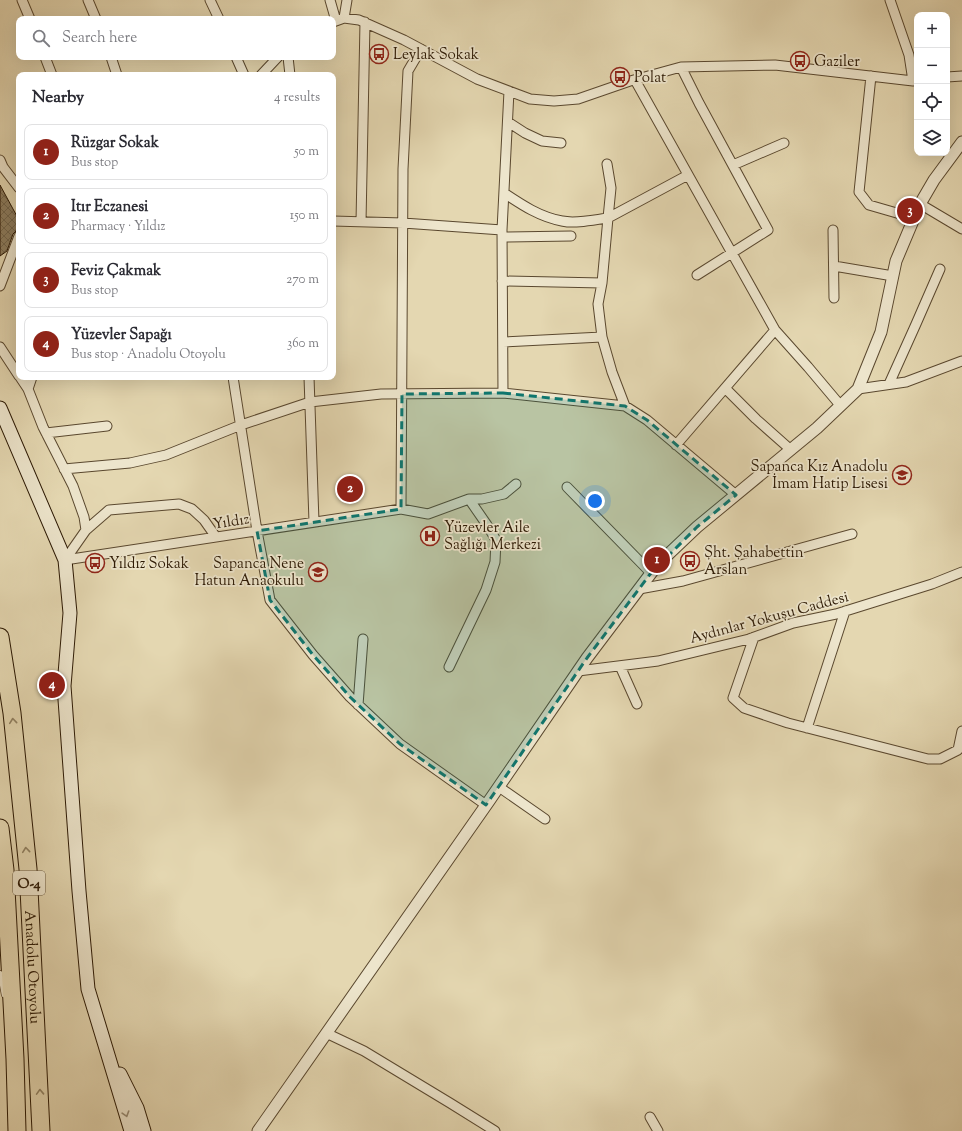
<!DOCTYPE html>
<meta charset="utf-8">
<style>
body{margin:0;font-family:"Sorts Mill Goudy",serif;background:#f2f2f3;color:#2b2b33}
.controls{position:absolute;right:12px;top:12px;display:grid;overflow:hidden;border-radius:8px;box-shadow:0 4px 16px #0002}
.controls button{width:36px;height:36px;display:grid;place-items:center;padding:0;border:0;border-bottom:1px solid #e1e1e2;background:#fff;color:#2b2b33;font:20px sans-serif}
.you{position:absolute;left:595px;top:501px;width:14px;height:14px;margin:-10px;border:3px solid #fff;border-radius:50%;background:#1a73e8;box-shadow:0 0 0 6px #1a73e833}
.badge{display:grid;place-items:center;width:26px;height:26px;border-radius:50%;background:#8f2418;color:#fff;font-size:13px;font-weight:700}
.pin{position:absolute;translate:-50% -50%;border:2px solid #fff;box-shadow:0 1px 4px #0006}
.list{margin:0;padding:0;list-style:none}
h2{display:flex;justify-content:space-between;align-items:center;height:52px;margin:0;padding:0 16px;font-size:17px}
h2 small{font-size:13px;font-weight:400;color:#7c7c81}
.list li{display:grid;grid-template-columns:26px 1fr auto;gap:12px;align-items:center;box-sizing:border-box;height:56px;margin:0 8px 8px;padding:0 8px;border:1px solid #e1e1e2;border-radius:8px}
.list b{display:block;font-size:15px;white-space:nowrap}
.list p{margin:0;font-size:13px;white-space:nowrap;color:#7c7c81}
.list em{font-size:13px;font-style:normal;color:#7c7c81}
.icon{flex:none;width:22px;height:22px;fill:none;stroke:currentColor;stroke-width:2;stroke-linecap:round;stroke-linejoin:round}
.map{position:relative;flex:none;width:962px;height:1131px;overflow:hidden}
.search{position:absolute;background:#fff;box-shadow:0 4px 16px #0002;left:16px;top:16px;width:320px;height:44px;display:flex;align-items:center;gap:10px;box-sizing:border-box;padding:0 14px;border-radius:8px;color:#7c7c81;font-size:15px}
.panel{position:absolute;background:#fff;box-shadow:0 4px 16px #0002;left:16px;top:72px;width:320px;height:308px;border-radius:8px}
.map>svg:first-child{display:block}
.building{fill:url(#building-cross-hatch);stroke:#2c1904}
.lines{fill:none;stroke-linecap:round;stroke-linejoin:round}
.service-casing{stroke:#5a482f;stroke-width:6}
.minor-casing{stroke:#5a482f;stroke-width:11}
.tertiary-casing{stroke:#5a482f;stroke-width:13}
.secondary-casing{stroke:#2c1904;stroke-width:15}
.motorway-casing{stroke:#2c1904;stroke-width:19}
.service{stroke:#ede5cc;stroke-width:4.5}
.minor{stroke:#ede5cc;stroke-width:9}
.tertiary{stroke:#ede5cc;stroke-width:11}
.secondary{stroke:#ede5cc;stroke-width:13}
.motorway{stroke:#e4d7b1;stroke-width:17}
.oneway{stroke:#918263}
.oneway2{stroke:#968972}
.marked{fill:#0f766e;fill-opacity:0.2;stroke:#0f766e;stroke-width:3;stroke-dasharray:8 5;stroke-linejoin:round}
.labels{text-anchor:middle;stroke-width:3.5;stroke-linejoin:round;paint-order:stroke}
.shield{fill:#ede5cc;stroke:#665640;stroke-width:1}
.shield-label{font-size:14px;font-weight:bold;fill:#2c1904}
.poi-label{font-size:15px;fill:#2c1904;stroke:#ede5cc;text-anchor:start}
.street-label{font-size:15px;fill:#2c1904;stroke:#ede5cc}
</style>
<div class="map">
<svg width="962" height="1131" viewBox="0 0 962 1131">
<defs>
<pattern id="building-cross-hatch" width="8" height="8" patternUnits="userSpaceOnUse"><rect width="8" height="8" fill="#8c7c5e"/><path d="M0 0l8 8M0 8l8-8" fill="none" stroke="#73654b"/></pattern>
</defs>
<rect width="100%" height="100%" fill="#e4d7b1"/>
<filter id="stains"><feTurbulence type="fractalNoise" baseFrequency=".005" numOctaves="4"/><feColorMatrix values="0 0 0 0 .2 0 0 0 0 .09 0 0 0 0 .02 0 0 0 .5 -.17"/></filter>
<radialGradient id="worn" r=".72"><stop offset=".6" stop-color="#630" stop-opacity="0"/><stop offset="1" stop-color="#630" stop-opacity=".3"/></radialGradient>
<!-- building -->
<path class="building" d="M 0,185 L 19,220 L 16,231 L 13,234 L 7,251 L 0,256 Z"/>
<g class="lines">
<defs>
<path id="service" d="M 0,973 L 4,995"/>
<path id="minor" d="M 22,0 L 30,19
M 88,0 L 96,19
M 210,0 L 219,19
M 330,0 L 336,21
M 890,0 L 909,55 L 913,81
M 344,18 L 347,0
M 333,22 L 344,18 L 359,20 L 404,40 L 477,79 L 530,99 L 554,101 L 578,99 L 630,81 L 681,67 L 775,65 L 913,81 L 917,80
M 45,57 L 52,75
M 111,57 L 117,75
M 236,57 L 244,75
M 288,57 L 290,75
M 681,67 L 699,103 L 768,230 L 697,275
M 261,75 L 278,57
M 871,76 L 859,192 L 869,205 L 914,218
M 947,77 L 962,76
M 635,80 L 775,330 L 676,445
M 508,122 L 525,133 L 542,141 L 561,143
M 0,160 L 3,167 L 19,188
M 607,164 L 611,188 L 608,218 L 688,175
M 733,165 L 784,143
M 504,193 C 522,205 540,217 562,221 C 576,224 593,220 608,218 L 602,283 L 598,304 L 602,337 L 612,372 L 625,406
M 920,204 L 962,229
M 333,221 L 403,223 L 502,230
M 361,222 L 365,22
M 833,230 L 834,298
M 502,237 L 571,236
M 834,266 L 893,276
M 502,281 L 602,283
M 0,286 L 19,236
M 775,330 L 808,367 L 840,405
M 503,342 L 602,337
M 0,347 L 19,376
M 20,377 L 28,389 L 43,427 L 73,486 L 84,517 L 86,530 L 65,560
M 233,377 L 257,531 L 270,600 L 313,655 L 350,697 L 400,744 L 486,805
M 309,377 L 314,522
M 889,384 L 916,324 L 940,269
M 725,388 L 756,419 L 791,450
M 28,389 L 32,377
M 858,389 L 906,382 L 962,361
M 503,393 L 502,230 L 509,91
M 46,433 L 107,426
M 64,469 L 130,463 L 166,455 L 241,425 L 310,402 L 381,394 L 503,393 L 625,406 L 647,420 L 736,495
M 567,487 L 651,573
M 401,509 L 403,169 L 408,71 L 421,49
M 86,530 L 109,510 L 179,504 L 192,509 L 204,520 L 216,537
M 65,560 L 401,509 L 428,514 L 469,499 L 482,499 L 504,494 L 516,484
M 639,589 L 683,581 L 852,534
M 754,637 L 733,698 L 744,708 L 788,723 L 928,759 L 940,759 L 958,750 L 962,731
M 620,666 L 637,704
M 449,667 L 486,590 L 495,562 L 496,540 L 487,525 L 469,499
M 578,671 L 658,661 L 749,639 L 793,623 L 836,614 L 932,584 L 962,572
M 358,705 L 363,639
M 807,728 L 845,611
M 499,787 L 545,819
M 326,1033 L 364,1051 L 450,1103 L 495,1131
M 650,1117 L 658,1131"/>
<path id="tertiary" d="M 258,1131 L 489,801 L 587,658 L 658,564 L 697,527 L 817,428 L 858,389 L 881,332 L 896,261 L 920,204 L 934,180 L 962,142"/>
<path id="secondary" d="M 0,408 L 65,560 L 70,613 L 64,686 L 79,891 L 88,989 L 131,1131
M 120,1074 L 137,1108 L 144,1131"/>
<g id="motorway">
<path id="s1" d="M 0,637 L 12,713 L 28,869 L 41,1131"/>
<path d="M 0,828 L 5,870 L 15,1059 L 17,1131"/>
</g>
</defs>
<!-- service casing -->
<use href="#service" class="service-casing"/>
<!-- minor casing -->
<use href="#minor" class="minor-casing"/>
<!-- tertiary casing -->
<use href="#tertiary" class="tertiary-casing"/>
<!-- secondary casing -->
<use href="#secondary" class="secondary-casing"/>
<!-- motorway casing -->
<use href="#motorway" class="motorway-casing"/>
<!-- service -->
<use href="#service" class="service"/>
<!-- minor -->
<use href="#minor" class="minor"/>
<!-- tertiary -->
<use href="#tertiary" class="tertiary"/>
<!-- secondary -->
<use href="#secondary" class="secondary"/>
<!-- motorway -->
<use href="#motorway" class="motorway"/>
</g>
<!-- one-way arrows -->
<defs><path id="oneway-chevron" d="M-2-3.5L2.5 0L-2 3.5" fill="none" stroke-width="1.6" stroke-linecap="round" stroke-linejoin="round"/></defs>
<g class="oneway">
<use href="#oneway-chevron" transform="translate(13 721) rotate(-96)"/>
<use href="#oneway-chevron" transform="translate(26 850) rotate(-96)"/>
<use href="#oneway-chevron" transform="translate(40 1092) rotate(-92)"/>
</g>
<use class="oneway2" href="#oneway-chevron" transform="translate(126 1114) rotate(73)"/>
<!-- marked area -->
<path class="marked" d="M 503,393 L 625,406 L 647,420 L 736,495 L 697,527 L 651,573 L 587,658 L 486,805 L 400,744 L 350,697 L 313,655 L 270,600 L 257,531 L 401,509 L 402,394 Z"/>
<!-- icons -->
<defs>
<symbol id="bus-ring" viewBox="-11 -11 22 22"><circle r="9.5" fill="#ede5cc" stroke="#8f2418" stroke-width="1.5"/><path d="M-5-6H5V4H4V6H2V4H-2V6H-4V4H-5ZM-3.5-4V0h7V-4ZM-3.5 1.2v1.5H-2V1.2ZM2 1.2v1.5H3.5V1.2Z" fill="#8f2418"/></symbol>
<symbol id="school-ring" viewBox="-11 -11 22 22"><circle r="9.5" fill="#ede5cc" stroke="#8f2418" stroke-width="1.5"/><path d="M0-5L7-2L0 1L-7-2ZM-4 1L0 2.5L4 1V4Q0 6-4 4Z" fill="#8f2418"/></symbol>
<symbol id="hospital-ring" viewBox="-11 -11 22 22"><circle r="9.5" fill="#ede5cc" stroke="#8f2418" stroke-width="1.5"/><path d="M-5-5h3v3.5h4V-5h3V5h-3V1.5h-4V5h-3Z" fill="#8f2418"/></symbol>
</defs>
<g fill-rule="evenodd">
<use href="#bus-ring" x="368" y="43" width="22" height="22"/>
<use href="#bus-ring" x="789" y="50" width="22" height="22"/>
<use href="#bus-ring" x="609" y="66" width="22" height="22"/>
<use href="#school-ring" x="891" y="464" width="22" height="22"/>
<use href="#hospital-ring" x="419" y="525" width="22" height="22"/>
<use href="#bus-ring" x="679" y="550" width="22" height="22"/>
<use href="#bus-ring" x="84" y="552" width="22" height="22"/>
<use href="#school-ring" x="307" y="561" width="22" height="22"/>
</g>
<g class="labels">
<!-- shield labels -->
<rect class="shield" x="13" y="871" width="32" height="24" rx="3"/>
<g class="shield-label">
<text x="29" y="888">O-4</text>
</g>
<!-- poi labels -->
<g class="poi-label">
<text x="393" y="59">Leylak Sokak</text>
<text x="814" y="66">Gaziler</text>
<text x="634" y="82">Polat</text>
<text x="888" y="471" text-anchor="end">Sapanca Kız Anadolu<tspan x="888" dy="17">İmam Hatip Lisesi</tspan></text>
<text x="444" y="532">Yüzevler Aile<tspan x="444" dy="17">Sağlığı Merkezi</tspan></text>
<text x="704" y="557">Şht. Şahabettin<tspan x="704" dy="17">Arslan</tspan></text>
<text x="109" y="568">Yıldız Sokak</text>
<text x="304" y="568" text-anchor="end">Sapanca Nene<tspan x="304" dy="17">Hatun Anaokulu</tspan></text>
</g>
<!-- street labels -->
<g class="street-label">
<text transform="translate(231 521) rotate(-9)" y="5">Yıldız</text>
<text transform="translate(769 617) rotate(-15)" y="5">Aydınlar Yokuşu Caddesi</text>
<text dy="5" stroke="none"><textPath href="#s1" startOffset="332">Anadolu Otoyolu</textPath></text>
</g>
</g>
<rect width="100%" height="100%" filter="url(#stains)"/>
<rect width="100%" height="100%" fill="url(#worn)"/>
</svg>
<div class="controls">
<button>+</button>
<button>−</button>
<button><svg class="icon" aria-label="locate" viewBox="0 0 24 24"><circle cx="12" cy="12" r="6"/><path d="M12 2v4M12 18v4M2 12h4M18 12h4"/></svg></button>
<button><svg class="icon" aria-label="layers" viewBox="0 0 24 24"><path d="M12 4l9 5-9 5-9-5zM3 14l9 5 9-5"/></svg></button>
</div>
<div class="you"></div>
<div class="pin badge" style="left:657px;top:560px">1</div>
<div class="pin badge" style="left:350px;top:489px">2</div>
<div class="pin badge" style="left:910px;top:211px">3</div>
<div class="pin badge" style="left:52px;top:685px">4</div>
<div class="search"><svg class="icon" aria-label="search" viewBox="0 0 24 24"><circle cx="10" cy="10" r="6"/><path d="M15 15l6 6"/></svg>Search here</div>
<section class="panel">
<h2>Nearby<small>4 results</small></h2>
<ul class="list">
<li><span class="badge">1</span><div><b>Rüzgar Sokak</b><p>Bus stop</p></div><em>50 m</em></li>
<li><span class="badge">2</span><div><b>Itır Eczanesi</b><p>Pharmacy · Yıldız</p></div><em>150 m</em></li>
<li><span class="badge">3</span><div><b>Feviz Çakmak</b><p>Bus stop</p></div><em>270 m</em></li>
<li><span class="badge">4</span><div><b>Yüzevler Sapağı</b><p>Bus stop · Anadolu Otoyolu</p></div><em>360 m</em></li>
</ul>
</section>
</div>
